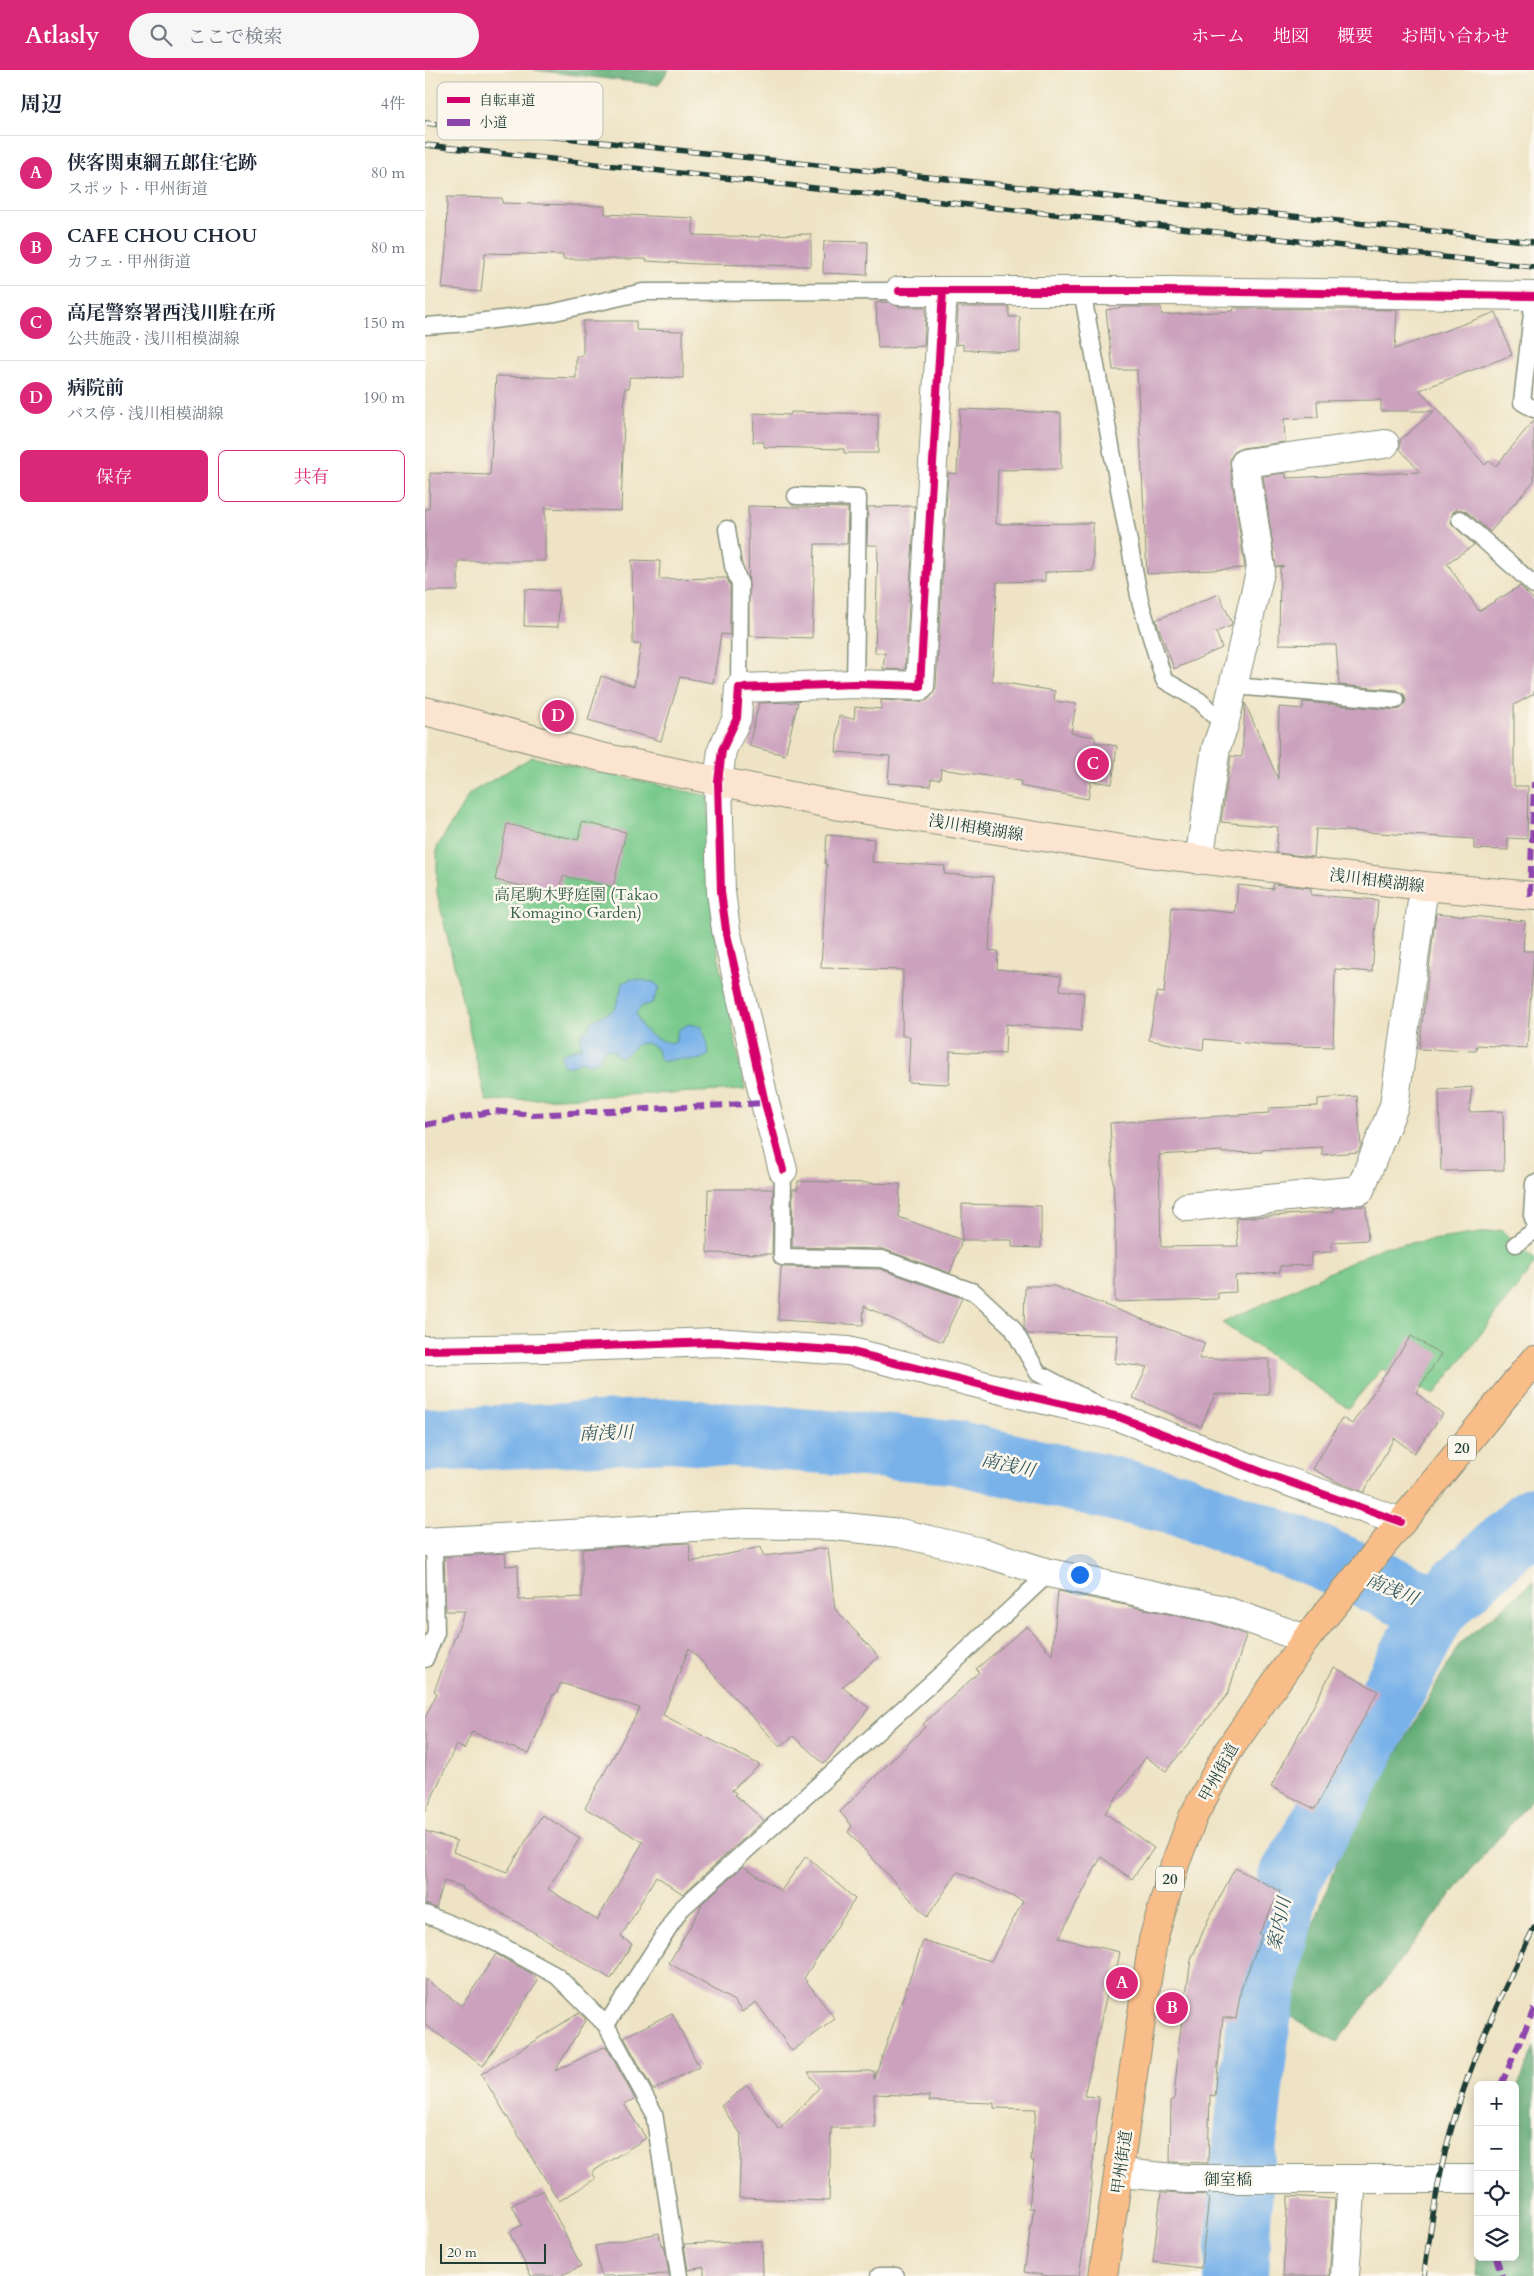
<!DOCTYPE html>
<html lang="ja">
<meta charset="utf-8">
<style>
body{margin:0;font-family:Cardo,"Noto Serif JP",serif;background:#f6f6f7;color:#1f2937}
.controls{position:absolute;right:15px;bottom:15px;display:grid;overflow:hidden;border-radius:8px;box-shadow:0 2px 12px #0003}
.controls button{width:45px;height:45px;display:grid;place-items:center;padding:0;border:0;border-bottom:1px solid #e0e1e3;background:#fff;color:#1f2937;font:25px sans-serif}
.scale{position:absolute;left:15px;bottom:12px;width:106px;box-sizing:border-box;padding-left:5px;border:2px solid #1f3d34;border-top:0;font-size:14px;line-height:18px;white-space:nowrap;color:#1f3d34;-webkit-text-stroke:4px #fbf7ec;paint-order:stroke}
.you{position:absolute;left:654px;top:1504px;width:18px;height:18px;margin:-12px;border:4px solid #fff;border-radius:50%;background:#1a73e8;box-shadow:0 0 0 8px #1a73e833}
.badge{display:grid;place-items:center;width:32px;height:32px;border-radius:50%;background:#db2777;color:#fff;font-size:16px;font-weight:700}
.pin{position:absolute;translate:-50% -50%;border:2px solid #fff;box-shadow:0 1px 5px #0006}
.list{margin:0;padding:0;list-style:none}
h2{display:flex;justify-content:space-between;align-items:center;height:65px;margin:0;padding:0 20px;font-size:21px}
h2 small{font-size:16px;font-weight:400;color:#747a83}
.list li{display:grid;grid-template-columns:32px 1fr auto;gap:15px;align-items:center;box-sizing:border-box;height:75px;padding:0 20px;border-top:1px solid #e0e1e3}
.list b{display:block;font-size:19px;white-space:nowrap}
.list p{margin:0;font-size:16px;white-space:nowrap;color:#747a83}
.list em{font-size:16px;font-style:normal;color:#747a83}
.actions{display:flex;gap:10px;padding:15px 20px}
.actions a{flex:1;padding:11px 0;border:1px solid #db2777;border-radius:8px;text-align:center;font-size:18px;color:#db2777}
.actions .main{background:#db2777;color:#fff}
.icon{flex:none;width:28px;height:28px;fill:none;stroke:currentColor;stroke-width:2;stroke-linecap:round;stroke-linejoin:round}
.map{position:relative;flex:none;width:1109px;height:2206px;overflow:hidden}
header{display:flex;align-items:center;gap:30px;box-sizing:border-box;height:70px;padding:0 25px;background:#db2777;color:#fff}
header strong{font-size:24px}
nav{display:flex;gap:28px;margin-inline-start:auto;font-size:18px}
.search{width:350px;height:45px;background:#f6f6f7;display:flex;align-items:center;gap:12px;box-sizing:border-box;padding:0 18px;border-radius:28px;color:#747a83;font-size:19px}
main{display:flex}
aside{flex:1;background:#fff}
.map>svg:first-child{display:block}
.green{fill:#78c98b;stroke:#4c8360}
.forest{fill:#62ad77;stroke:#407556}
.water{fill:#79b2e9;stroke:#4c788e}
.lines{fill:none;stroke-linecap:round;stroke-linejoin:round}
.river{stroke:#79b2e9;stroke-width:64}
.building{fill:#cba1bd}
.lane-casing{stroke:#86907c;stroke-width:19}
.street-casing{stroke:#86907c;stroke-width:30}
.secondary-casing{stroke:#86907c;stroke-width:30}
.highway-casing{stroke:#86907c;stroke-width:30}
.lane{stroke:#fff;stroke-width:16}
.street{stroke:#fff;stroke-width:28}
.secondary{stroke:#fce5d0;stroke-width:28}
.highway{stroke:#f8bd89;stroke-width:28}
.rail-casing{stroke:#1f3d34;stroke-width:5.5}
.rail{stroke:#fbf7ec;stroke-width:4;stroke-dasharray:11;stroke-linecap:butt}
.quiet{stroke:#8e44ad;stroke-width:6;stroke-dasharray:12 6;stroke-linecap:butt}
.cycleway-casing{stroke:#fbf7ec;stroke-width:11}
.cycleway{stroke:#d6006c;stroke-width:8}
.labels{text-anchor:middle;stroke-width:5;stroke-linejoin:round;paint-order:stroke}
.shield{fill:#fbf7ec;stroke:#61756b;stroke-width:1}
.shield-label{font-size:15px;font-weight:bold;fill:#1f3d34}
.street-label{font-size:16px;fill:#1f3d34;stroke:#fbf7ec}
.park-label{font-size:16px;fill:#35604a;stroke:#fbf7ec}
.water-label{font-size:18px;font-style:italic;fill:#365a61;stroke:#fbf7ec}
.key{fill:#fbf7ec;stroke:#b9bfb5;stroke-width:1}
.key-label{font-size:14px;fill:#1f3d34}
</style>
<header>
<strong>Atlasly</strong>
<div class="search"><svg class="icon" aria-label="search" viewBox="0 0 24 24"><circle cx="10" cy="10" r="6"/><path d="M15 15l6 6"/></svg>ここで検索</div>
<nav><a>ホーム</a><a>地図</a><a>概要</a><a>お問い合わせ</a></nav>
</header>
<main>
<aside>
<h2>周辺<small>4件</small></h2>
<ul class="list">
<li><span class="badge">A</span><div><b>侠客関東綱五郎住宅跡</b><p>スポット · 甲州街道</p></div><em>80 m</em></li>
<li><span class="badge">B</span><div><b>CAFE CHOU CHOU</b><p>カフェ · 甲州街道</p></div><em>80 m</em></li>
<li><span class="badge">C</span><div><b>高尾警察署西浅川駐在所</b><p>公共施設 · 浅川相模湖線</p></div><em>150 m</em></li>
<li><span class="badge">D</span><div><b>病院前</b><p>バス停 · 浅川相模湖線</p></div><em>190 m</em></li>
</ul>
<div class="actions"><a class="main">保存</a><a>共有</a></div>
</aside>
<div class="map">
<svg width="1109" height="2206" viewBox="0 0 1109 2206">
<rect width="100%" height="100%" fill="#fbf7ec"/>
<filter id="ink" filterUnits="userSpaceOnUse"><feTurbulence type="fractalNoise" baseFrequency=".02" numOctaves="2"/><feDisplacementMap in="SourceGraphic" scale="10" xChannelSelector="R" yChannelSelector="G"/><feConvolveMatrix kernelMatrix="1 2 1 2 8 2 1 2 1" color-interpolation-filters="sRGB"/></filter>
<filter id="wash" filterUnits="userSpaceOnUse"><feTurbulence type="fractalNoise" baseFrequency=".0096" numOctaves="4" result="noise"/><feDisplacementMap in="SourceGraphic" scale="20" xChannelSelector="R" yChannelSelector="G"/><feGaussianBlur stdDeviation="1.12" result="paint"/><feColorMatrix in="noise" values="0 0 0 0 0 0 0 0 0 0 0 0 0 0 0 0 0 1.4 0 .05"/><feComposite in="paint" operator="in"/></filter>
<g filter="url(#wash)">
<rect width="100%" height="100%" fill="#eee3c4"/>
<!-- green -->
<path class="green" d="M 107,687 L 283,726 L 288,858 L 320,1020 L 61,1031 L 12,823 L 12,777 L 45,723 Z
M 1076,1160 L 1109,1189 L 1109,1195 L 1009,1325 L 957,1299 L 923,1338 L 797,1253 L 958,1177 Z"/>
<!-- forest -->
<path class="forest" d="M 109,0 L 244,0 L 233,15 Z
M 1109,1511 L 1109,1727 L 1045,1801 L 912,1972 L 856,1941 L 917,1779 L 1035,1573 Z
M 1109,1978 L 1109,2206 L 1051,2206 L 1053,2176 L 1053,2187 L 1090,2187 L 1090,2023 Z"/>
<!-- water -->
<path class="water" d="M 206,909 L 228,912 L 235,917 L 227,933 L 217,936 L 211,943 C 216,962 230,972 250,973 L 253,960 L 264,954 L 276,957 L 282,971 L 284,985 C 269,994 267,988 252,989 C 246,989 243,992 236,991 L 231,978 L 222,973 L 213,974 L 197,987 L 191,985 L 189,980 L 180,979 L 172,992 L 164,994 L 156,991 L 145,997 L 138,995 L 136,987 L 138,983 L 156,977 L 156,965 L 164,958 L 167,951 L 190,939 L 198,913 Z"/>
<g class="lines">
<!-- river -->
<path class="river" d="M 0,1370 L 245,1360 L 529,1382 L 753,1434 L 889,1485 L 1011,1538
M 811,2206 L 817,2099 L 834,1948 L 864,1810 L 920,1714 L 1011,1538 L 1109,1448"/>
</g>
<g id="blocks">
<!-- building -->
<path class="building" d="M 22,127 L 77,128 L 77,133 L 180,136 L 180,144 L 268,148 L 268,165 L 335,167 L 335,165 L 386,164 L 386,196 L 274,194 L 221,191 L 221,189 L 138,189 L 138,185 L 60,183 L 56,222 L 17,218 L 21,179 Z
M 399,171 L 443,172 L 442,205 L 398,203 Z
M 464,232 L 474,237 L 501,237 L 499,276 L 453,278 L 451,233 Z
M 533,237 L 584,237 L 584,247 L 595,247 L 595,282 L 538,280 L 538,274 L 531,275 Z
M 699,237 L 736,237 L 737,245 L 808,241 L 809,238 L 972,240 L 970,279 L 1071,242 L 1087,285 L 995,320 L 1060,395 L 1064,391 L 1071,396 L 1109,350 L 1109,411 L 1065,462 L 1041,441 L 1032,439 L 1028,442 L 1026,453 L 1049,475 L 1022,493 L 1054,541 L 1095,516 L 1109,530 L 1109,624 L 1089,635 L 1089,716 L 1103,716 L 1102,769 L 1083,768 L 1083,780 L 1049,779 L 1049,769 L 891,759 L 889,787 L 851,783 L 853,757 L 796,752 L 806,686 L 817,687 L 820,633 L 853,709 L 854,637 L 878,639 L 878,632 L 970,640 L 976,639 L 981,631 L 980,625 L 972,620 L 914,615 L 911,575 L 854,574 L 855,498 L 859,496 L 851,497 L 838,406 L 861,403 L 861,408 L 995,402 L 975,379 L 975,370 L 1009,341 L 956,341 L 956,330 L 892,331 L 893,347 L 859,349 L 860,372 L 817,378 L 810,381 L 805,388 L 805,395 L 820,498 L 722,504 L 712,300 L 688,300 L 681,240 Z
M 158,251 L 211,251 L 211,260 L 258,261 L 258,308 L 204,307 L 204,318 L 200,318 L 196,441 L 120,438 L 120,491 L 33,491 L 33,521 L 0,521 L 0,439 L 4,439 L 5,403 L 65,405 L 71,306 L 151,308 L 151,286 L 158,286 Z
M 535,339 L 636,343 L 636,399 L 573,400 L 571,454 L 668,453 L 668,501 L 620,502 L 620,511 L 572,512 L 567,611 L 630,621 L 629,631 L 651,634 L 646,663 L 670,667 L 670,672 L 692,676 L 687,714 L 666,711 L 663,729 L 595,716 L 596,711 L 516,699 L 515,709 L 506,709 L 505,716 L 463,713 L 465,686 L 411,682 L 414,646 L 429,649 L 430,637 L 456,639 L 456,630 L 495,632 L 503,630 L 508,624 L 511,617 L 523,403 L 532,404 Z
M 366,342 L 453,344 L 453,383 L 419,383 L 419,379 L 339,377 L 339,372 L 328,372 L 329,343 L 365,345 Z
M 323,436 L 423,438 L 422,474 L 390,474 L 387,568 L 324,566 Z
M 490,436 L 480,600 L 458,599 L 460,583 L 450,583 L 453,475 L 442,475 L 443,437 Z
M 207,490 L 235,491 L 234,509 L 302,508 L 305,516 L 305,565 L 296,564 L 288,613 L 255,607 L 236,671 L 163,650 L 176,606 L 209,616 L 216,574 L 208,574 Z
M 100,519 L 134,521 L 133,557 L 99,556 Z
M 794,524 L 807,553 L 806,556 L 791,562 L 797,578 L 749,599 L 731,550 Z
M 373,632 L 360,685 L 324,676 L 334,633 Z
M 157,752 L 201,762 L 188,817 L 138,806 L 134,824 L 70,810 L 82,754 L 153,770 Z
M 402,765 L 449,769 L 447,792 L 520,796 L 519,804 L 568,807 L 564,880 L 573,881 L 572,899 L 636,906 L 635,920 L 659,923 L 656,961 L 581,954 L 580,984 L 525,981 L 524,1014 L 483,1012 L 485,966 L 477,966 L 478,900 L 396,898 L 402,794 L 400,794 Z
M 848,814 L 886,818 L 886,825 L 953,830 L 947,902 L 910,899 L 908,977 L 842,975 L 779,969 L 778,980 L 724,970 L 732,922 L 739,923 L 747,837 L 810,843 L 813,815 L 848,819 Z
M 1011,843 L 1100,851 L 1098,881 L 1109,881 L 1102,978 L 1052,975 L 1051,981 L 994,979 Z
M 1047,1017 L 1044,1042 L 1078,1041 L 1079,1100 L 1016,1101 L 1014,1020 Z
M 932,1026 L 936,1076 L 933,1082 L 897,1085 L 897,1077 L 837,1080 L 837,1082 L 797,1083 L 797,1081 L 734,1085 L 736,1177 L 813,1176 L 811,1148 L 909,1142 L 909,1138 L 941,1136 L 943,1170 L 907,1172 L 907,1182 L 886,1183 L 886,1195 L 855,1196 L 855,1202 L 810,1206 L 811,1222 L 793,1223 L 793,1229 L 690,1232 L 690,1150 L 685,1053 L 844,1043 L 844,1038 L 893,1036 L 893,1029 Z
M 373,1111 L 475,1114 L 474,1147 L 537,1170 L 537,1134 L 616,1136 L 616,1178 L 587,1177 L 587,1170 L 537,1170 L 525,1203 L 458,1179 L 367,1177 L 368,1119 L 373,1119 Z
M 283,1119 L 348,1119 L 347,1184 L 282,1183 Z
M 356,1197 L 455,1199 L 537,1228 L 517,1272 L 439,1236 L 438,1255 L 353,1250 Z
M 600,1216 L 629,1216 L 780,1273 L 774,1289 L 844,1289 L 844,1325 L 790,1324 L 776,1357 L 708,1328 L 722,1297 L 690,1293 L 693,1265 L 602,1264 L 599,1258 Z
M 986,1266 L 1016,1284 L 991,1323 L 1018,1344 L 989,1383 L 969,1368 L 939,1422 L 912,1412 L 888,1399 L 917,1348 L 927,1354 Z
M 264,1473 L 266,1492 L 336,1477 L 338,1486 L 403,1478 L 410,1539 L 454,1587 L 417,1617 L 444,1638 L 399,1694 L 368,1666 L 355,1677 L 264,1578 L 238,1645 L 335,1695 L 307,1720 L 311,1723 L 310,1725 L 339,1750 L 258,1824 L 231,1806 L 196,1867 L 207,1874 L 186,1909 L 37,1819 L 38,1817 L 19,1811 L 11,1838 L 0,1834 L 0,1761 L 32,1771 L 28,1782 L 82,1802 L 117,1745 L 155,1768 L 123,1819 L 172,1850 L 218,1772 L 160,1738 L 215,1638 L 136,1613 L 130,1625 L 128,1624 L 104,1684 L 47,1662 L 39,1679 L 31,1675 L 0,1743 L 0,1648 L 12,1623 L 9,1621 L 40,1541 L 21,1541 L 19,1487 L 80,1483 L 81,1496 L 93,1495 L 94,1530 L 157,1527 L 157,1479 Z
M 633,1521 L 791,1554 L 821,1565 L 803,1624 L 741,1701 L 721,1687 L 680,1743 L 729,1778 L 707,1809 L 676,1787 L 634,1868 L 695,1882 L 689,1911 L 685,1910 L 659,2026 L 674,2027 L 663,2148 L 654,2206 L 623,2206 L 599,2202 L 609,2138 L 604,2138 L 609,2091 L 606,2090 L 611,2039 L 569,2038 L 569,2033 L 504,2031 L 505,2026 L 449,2024 L 450,2058 L 406,2058 L 404,2131 L 314,2128 L 316,2064 L 296,2036 L 322,2015 L 354,2060 L 394,2018 L 383,2002 L 449,2001 L 449,2009 L 498,1871 L 566,1891 L 598,1831 L 533,1802 L 502,1847 L 423,1762 L 427,1756 L 415,1742 L 500,1657 L 498,1654 L 554,1602 L 551,1599 L 602,1556 L 627,1585 Z
M 909,1597 L 953,1621 L 890,1739 L 846,1717 Z
M 381,1786 L 430,1829 L 379,1908 L 410,1949 L 367,1981 L 331,1932 L 317,1942 L 309,1931 L 244,1893 L 277,1836 L 275,1835 L 318,1796 L 356,1821 Z
M 810,1798 L 855,1821 L 834,1864 L 837,1865 L 816,1919 L 811,1949 L 798,1947 L 790,2026 L 785,2025 L 783,2093 L 745,2092 L 746,2030 L 749,2030 L 754,1971 L 766,1890 L 783,1850 Z
M 71,1884 L 109,1905 L 113,1911 L 58,1996 L 0,1955 L 0,1909 L 37,1936 Z
M 154,1943 L 161,1949 L 130,2001 L 181,1976 L 210,2029 L 199,2034 L 221,2068 L 167,2102 L 171,2109 L 134,2131 L 56,2004 Z
M 247,1943 L 274,1997 L 228,2020 L 199,1967 Z
M 118,2120 L 156,2196 L 135,2206 L 106,2206 L 84,2162 L 97,2155 L 87,2135 Z
M 736,2123 L 782,2125 L 782,2128 L 784,2128 L 776,2198 L 728,2192 Z
M 863,2126 L 910,2129 L 904,2206 L 858,2206 Z
M 234,2163 L 236,2175 L 239,2175 L 244,2204 L 176,2206 L 170,2176 Z
M 337,2171 L 338,2206 L 279,2206 L 279,2197 L 263,2200 L 259,2174 Z"/>
</g>
</g>
<g filter="url(#ink)">
<use href="#blocks" fill-opacity="0" stroke="#86907c" stroke-width="1"/>
<g class="lines">
<defs>
<path id="lane" d="M 657,221 L 715,531 L 739,610 L 775,631 L 799,655
M 1109,226 L 1097,332 L 1109,339
M 0,256 L 44,253 L 125,243 L 218,222 L 474,221
M 371,426 L 433,428 L 430,614
M 1035,449 L 1109,515
M 302,459 L 308,496 L 315,514 L 314,618
M 809,616 L 971,630
M 358,1100 L 357,1187 L 457,1189 L 549,1222 L 587,1257 L 613,1303 L 669,1333
M 1109,1113 L 1107,1145 L 1109,1151
M 1091,1174 L 1109,1161
M 0,1589 L 11,1563 L 9,1472
M 0,1844 L 66,1870 L 132,1906 L 181,1955
M 254,2206 L 229,2043 L 181,1955 L 255,1840 L 524,1597 L 624,1503
M 454,2206 L 471,2206"/>
<path id="street" d="M 474,221 L 743,221 L 1109,226
M 774,790 L 791,678 L 799,655 L 836,498 L 820,393 L 960,374
M 358,1100 L 340,1033 L 301,860 L 296,822 L 293,712 L 297,680 L 312,648 L 314,618 L 430,614 L 495,616 L 518,221
M 762,1137 L 935,1120 L 969,1036 L 999,816
M 0,1280 L 119,1278 L 290,1272 L 423,1281 L 585,1322 L 694,1347 L 839,1403 L 976,1452
M 0,1472 L 323,1454 L 410,1456 L 475,1463 L 560,1483 L 624,1503 L 795,1539 L 881,1569
M 695,2103 L 761,2109 L 1053,2109
M 920,2206 L 927,2109"/>
<path id="secondary" d="M 0,641 L 176,687 L 415,736 L 723,783 L 999,816 L 1109,826"/>
<path id="highway" d="M 678,2206 L 728,1870 L 750,1794 L 768,1747 L 803,1681 L 881,1569 L 1109,1290"/>
</defs>
<!-- lane casing -->
<use href="#lane" class="lane-casing"/>
<!-- street casing -->
<use href="#street" class="street-casing"/>
<!-- secondary casing -->
<use href="#secondary" class="secondary-casing"/>
<!-- highway casing -->
<use href="#highway" class="highway-casing"/>
<!-- lane -->
<use href="#lane" class="lane"/>
<!-- street -->
<use href="#street" class="street"/>
<!-- secondary -->
<use href="#secondary" class="secondary"/>
<!-- highway -->
<use href="#highway" class="highway"/>
<defs>
<path id="rail" d="M 0,53 L 1109,172
M 0,75 L 1109,197
M 999,2206 C 1004,2169 1009,2133 1017,2096 C 1035,2013 1071,1934 1109,1858"/>
</defs>
<!-- rail casing -->
<use href="#rail" class="rail-casing"/>
<!-- rail -->
<use href="#rail" class="rail"/>
<!-- quiet -->
<path class="quiet" d="M 1105,826 L 1109,712
M 0,1055 L 69,1041 L 107,1045 L 340,1033
M 1076,2015 L 1109,1939
M 1071,2187 L 1077,2206"/>
<defs>
<path id="cycleway" d="M 474,221 L 743,221 L 1109,226
M 358,1100 L 340,1033 L 301,860 L 296,822 L 293,712 L 297,680 L 312,648 L 314,618 L 430,614 L 495,616 L 518,221
M 0,1280 L 119,1278 L 290,1272 L 423,1281 L 585,1322 L 694,1347 L 839,1403 L 976,1452"/>
</defs>
<!-- cycleway casing -->
<use href="#cycleway" class="cycleway-casing"/>
<!-- cycleway -->
<use href="#cycleway" class="cycleway"/>
</g>
</g>
<g class="labels">
<!-- shield labels -->
<g class="shield">
<rect x="1023" y="1365.5" width="28" height="25" rx="4"/>
<rect x="731" y="1796.5" width="28" height="25" rx="4"/>
</g>
<g class="shield-label">
<text x="1037" y="1383">20</text>
<text x="745" y="1814">20</text>
</g>
<!-- street labels -->
<g class="street-label">
<text transform="translate(551 757) rotate(9)" y="6">浅川相模湖線</text>
<text transform="translate(952 810) rotate(7)" y="6">浅川相模湖線</text>
<text transform="translate(793 1702) rotate(-61)" y="6">甲州街道</text>
<text transform="translate(696 2092) rotate(-82)" y="6">甲州街道</text>
<text x="803" y="2115">御室橋</text>
</g>
<!-- park labels -->
<g class="park-label">
<text x="151" y="830">高尾駒木野庭園 (Takao<tspan x="151" dy="18">Komagino Garden)</tspan></text>
</g>
<!-- water labels -->
<g class="water-label">
<text transform="translate(181 1363) rotate(-2)" y="6">南浅川</text>
<text transform="translate(583 1395) rotate(13)" y="6">南浅川</text>
<text transform="translate(967 1519) rotate(23)" y="6">南浅川</text>
<text transform="translate(854 1854) rotate(-78)" y="6">案内川</text>
</g>
</g>
<!-- legend -->
<rect x="12" y="12" width="166" height="58" rx="8" class="key"/>
<rect x="22" y="27" width="23" height="6" fill="#d6006c"/>
<rect x="22" y="49" width="23" height="7" fill="#8e44ad"/>
<g class="key-label">
<text x="54" y="35">自転車道</text>
<text x="54" y="57">小道</text>
</g>
</svg>
<div class="controls">
<button>+</button>
<button>−</button>
<button><svg class="icon" aria-label="locate" viewBox="0 0 24 24"><circle cx="12" cy="12" r="6"/><path d="M12 2v4M12 18v4M2 12h4M18 12h4"/></svg></button>
<button><svg class="icon" aria-label="layers" viewBox="0 0 24 24"><path d="M12 4l9 5-9 5-9-5zM3 14l9 5 9-5"/></svg></button>
</div>
<div class="scale">20 m</div>
<div class="you"></div>
<div class="pin badge" style="left:697px;top:1913px">A</div>
<div class="pin badge" style="left:747px;top:1938px">B</div>
<div class="pin badge" style="left:668px;top:694px">C</div>
<div class="pin badge" style="left:133px;top:646px">D</div>
</div>
</main>
